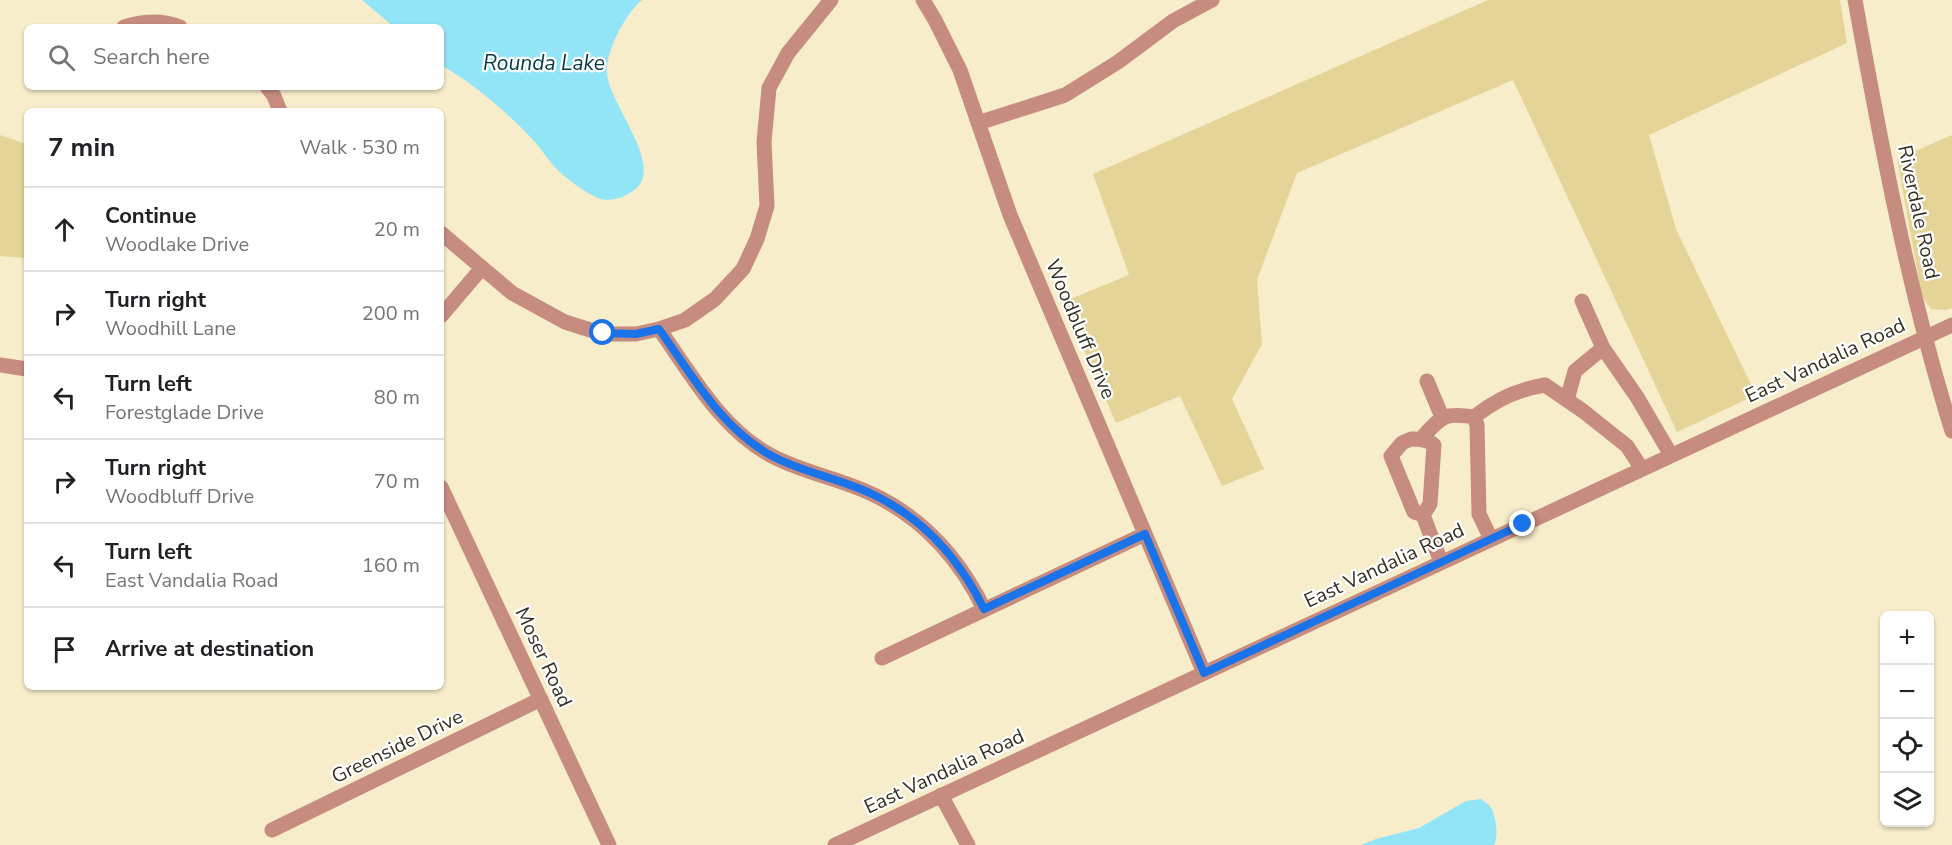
<!DOCTYPE html>
<meta charset="utf-8">
<style>
body{margin:0;font-family:"Nunito Sans",sans-serif;background:#f6f6f6;color:#202124}
.controls{position:absolute;right:18px;bottom:18px;display:grid;overflow:hidden;border-radius:9px;box-shadow:0 2px 4px #0004}
.controls button{width:54px;height:54px;display:grid;place-items:center;padding:0;border:0;border-bottom:2px solid #e0e0e0;background:#fff;color:#202124;font:30px sans-serif}
.stop{position:absolute;width:18px;height:18px;margin:-14px;border:4px solid #1a73e8;border-radius:50%;background:#fff}
.stop.end{background:#1a73e8;border-color:#fff;box-shadow:0 2px 6px #0008}
.list{margin:0;padding:0;list-style:none}
h2{display:flex;justify-content:space-between;align-items:center;height:78px;margin:0;padding:0 24px;font-size:26px}
h2 small{font-size:20px;font-weight:400;color:#757577}
.list li{display:grid;grid-template-columns:39px 1fr auto;gap:18px;align-items:center;box-sizing:border-box;height:84px;padding:0 24px;border-top:2px solid #e0e0e0}
.list b{display:block;font-size:22px;white-space:nowrap}
.list p{margin:0;font-size:20px;white-space:nowrap;color:#757577}
.list em{font-size:20px;font-style:normal;color:#757577}
.icon{flex:none;width:33px;height:33px;fill:none;stroke:currentColor;stroke-width:2;stroke-linecap:round;stroke-linejoin:round}
.map{position:relative;flex:none;width:1952px;height:845px;overflow:hidden}
.search{position:absolute;background:#fff;box-shadow:0 2px 4px #0004;left:24px;top:24px;width:420px;height:66px;display:flex;align-items:center;gap:15px;box-sizing:border-box;padding:0 21px;border-radius:9px;color:#757577;font-size:22px}
.panel{position:absolute;background:#fff;box-shadow:0 2px 4px #0004;left:24px;top:108px;width:420px;height:582px;border-radius:9px}
.map>svg:first-child{display:block}
.green{fill:#e5d497}
.water{fill:#92e4f7}
.lines{fill:none;stroke-linecap:round;stroke-linejoin:round}
.minor{stroke:#c68c7f;stroke-width:15}
.route{stroke:#1a73e8;stroke-width:8}
.labels{text-anchor:middle;stroke-width:4.5;stroke-linejoin:round;paint-order:stroke}
.street-label{font-size:20px;fill:#332f21;stroke:#fff}
.water-label{font-size:21px;font-style:italic;fill:#043943;stroke:#fff}
</style>
<div class="map">
<svg width="1952" height="845" viewBox="0 0 1952 845">
<rect width="100%" height="100%" fill="#f7edca"/>
<!-- green -->
<path class="green" d="M 1488,0 L 1840,0 L 1847,43 L 1649,135 L 1676,229 L 1756,395 L 1677,432 L 1513,80 L 1297,173 L 1257,280 L 1262,344 L 1232,399 L 1264,469 L 1222,486 L 1180,396 L 1116,423 L 1063,302 L 1129,275 L 1093,174 Z
M 0,135 L 27,144 L 27,258 L 0,256 Z
M 1952,135 L 1952,308 L 1946,310 L 1931,309 L 1922,297 L 1897,159 Z"/>
<!-- water -->
<path class="water" d="M 362,0 L 642,0 C 626,13 606,50 607,71 C 607,104 668,167 633,191 C 624,197 618,199 608,200 C 596,201 571,182 562,174 C 550,164 543,150 532,139 C 506,111 474,84 441,65 L 441,27 L 394,27 Z
M 1481,799 C 1482,800 1488,804 1489,805 C 1496,813 1499,836 1494,845 L 1361,845 L 1376,839 L 1419,828 L 1466,801 Z"/>
<g class="lines">
<!-- minor -->
<path class="minor" d="M 923,0 L 935,20 L 960,70 L 1010,215 L 1204,673
M 1855,0 C 1881,145 1908,290 1952,431
M 124,27 C 143,21 161,19 180,27
M 267,87 L 274,96 L 280,111
M 978,123 L 1065,95 L 1118,62 L 1173,21 L 1212,0
M 441,233 L 512,293 L 565,322 L 603,334 L 636,334 L 659,329 L 685,320 L 715,299 L 743,269 L 757,239 L 767,206 L 764,142 L 769,88 L 788,53 L 831,0
M 1582,301 L 1603,348
M 441,316 L 481,269
M 659,329 C 692,375 722,431 774,457 C 805,473 841,479 872,494 C 923,518 960,560 984,609
M 0,365 L 27,369
M 1427,381 L 1442,417
M 1567,400 L 1575,371 L 1603,348 L 1637,397 L 1671,455
M 1474,417 C 1494,401 1519,389 1545,385 L 1583,411 L 1627,446 L 1642,469
M 1411,439 C 1419,439 1428,439 1434,445 L 1430,504 L 1423,515 L 1414,512 L 1391,456 L 1402,443 Z
M 1421,439 C 1441,417 1443,412 1474,417 L 1477,425 L 1479,514 L 1491,539
M 441,487 L 609,845
M 1423,515 L 1441,562
M 882,658 L 1145,534
M 941,795 L 968,845
M 272,830 L 541,699
M 835,845 L 1952,325"/>
</g>
<g class="lines">
<!-- route -->
<path class="route" d="M 603,333 L 636,334 L 659,329 C 692,375 722,430 774,457 C 805,473 841,479 872,494 C 923,518 960,560 984,609 L 1145,534 L 1204,673 L 1523,524"/>
</g>
<g class="labels">
<!-- street labels -->
<g class="street-label">
<text transform="translate(1919 212) rotate(78)" y="7">Riverdale Road</text>
<text transform="translate(1081 329) rotate(67)" y="7">Woodbluff Drive</text>
<text transform="translate(1825 360) rotate(-25)" y="7">East Vandalia Road</text>
<text transform="translate(1384 565) rotate(-25)" y="7">East Vandalia Road</text>
<text transform="translate(544 657) rotate(65)" y="7">Moser Road</text>
<text transform="translate(397 746) rotate(-26)" y="7">Greenside Drive</text>
<text transform="translate(944 771) rotate(-25)" y="7">East Vandalia Road</text>
</g>
<!-- water labels -->
<g class="water-label">
<text x="544" y="70">Rounda Lake</text>
</g>
</g>
</svg>
<div class="controls">
<button>+</button>
<button>−</button>
<button><svg class="icon" aria-label="locate" viewBox="0 0 24 24"><circle cx="12" cy="12" r="6"/><path d="M12 2v4M12 18v4M2 12h4M18 12h4"/></svg></button>
<button><svg class="icon" aria-label="layers" viewBox="0 0 24 24"><path d="M12 4l9 5-9 5-9-5zM3 14l9 5 9-5"/></svg></button>
</div>
<div class="stop" style="left:603px;top:333px"></div>
<div class="stop end" style="left:1523px;top:524px"></div>
<div class="search"><svg class="icon" aria-label="search" viewBox="0 0 24 24"><circle cx="10" cy="10" r="6"/><path d="M15 15l6 6"/></svg>Search here</div>
<section class="panel">
<h2>7 min<small>Walk · 530 m</small></h2>
<ul class="list">
<li><svg class="icon" aria-label="ahead" viewBox="0 0 24 24"><path d="M12 20V5M6 11l6-6 6 6"/></svg><div><b>Continue</b><p>Woodlake Drive</p></div><em>20 m</em></li>
<li><svg class="icon" aria-label="right" viewBox="0 0 24 24"><path d="M7 20v-9h11M14 6l5 5-5 5"/></svg><div><b>Turn right</b><p>Woodhill Lane</p></div><em>200 m</em></li>
<li><svg class="icon" aria-label="left" viewBox="0 0 24 24"><path d="M17 20v-9H6M10 6l-5 5 5 5"/></svg><div><b>Turn left</b><p>Forestglade Drive</p></div><em>80 m</em></li>
<li><svg class="icon" aria-label="right" viewBox="0 0 24 24"><path d="M7 20v-9h11M14 6l5 5-5 5"/></svg><div><b>Turn right</b><p>Woodbluff Drive</p></div><em>70 m</em></li>
<li><svg class="icon" aria-label="left" viewBox="0 0 24 24"><path d="M17 20v-9H6M10 6l-5 5 5 5"/></svg><div><b>Turn left</b><p>East Vandalia Road</p></div><em>160 m</em></li>
<li><svg class="icon" aria-label="arrive" viewBox="0 0 24 24"><path d="M6 21V4h12l-3 4 3 4H6"/></svg><div><b>Arrive at destination</b></div></li>
</ul>
</section>
</div>
